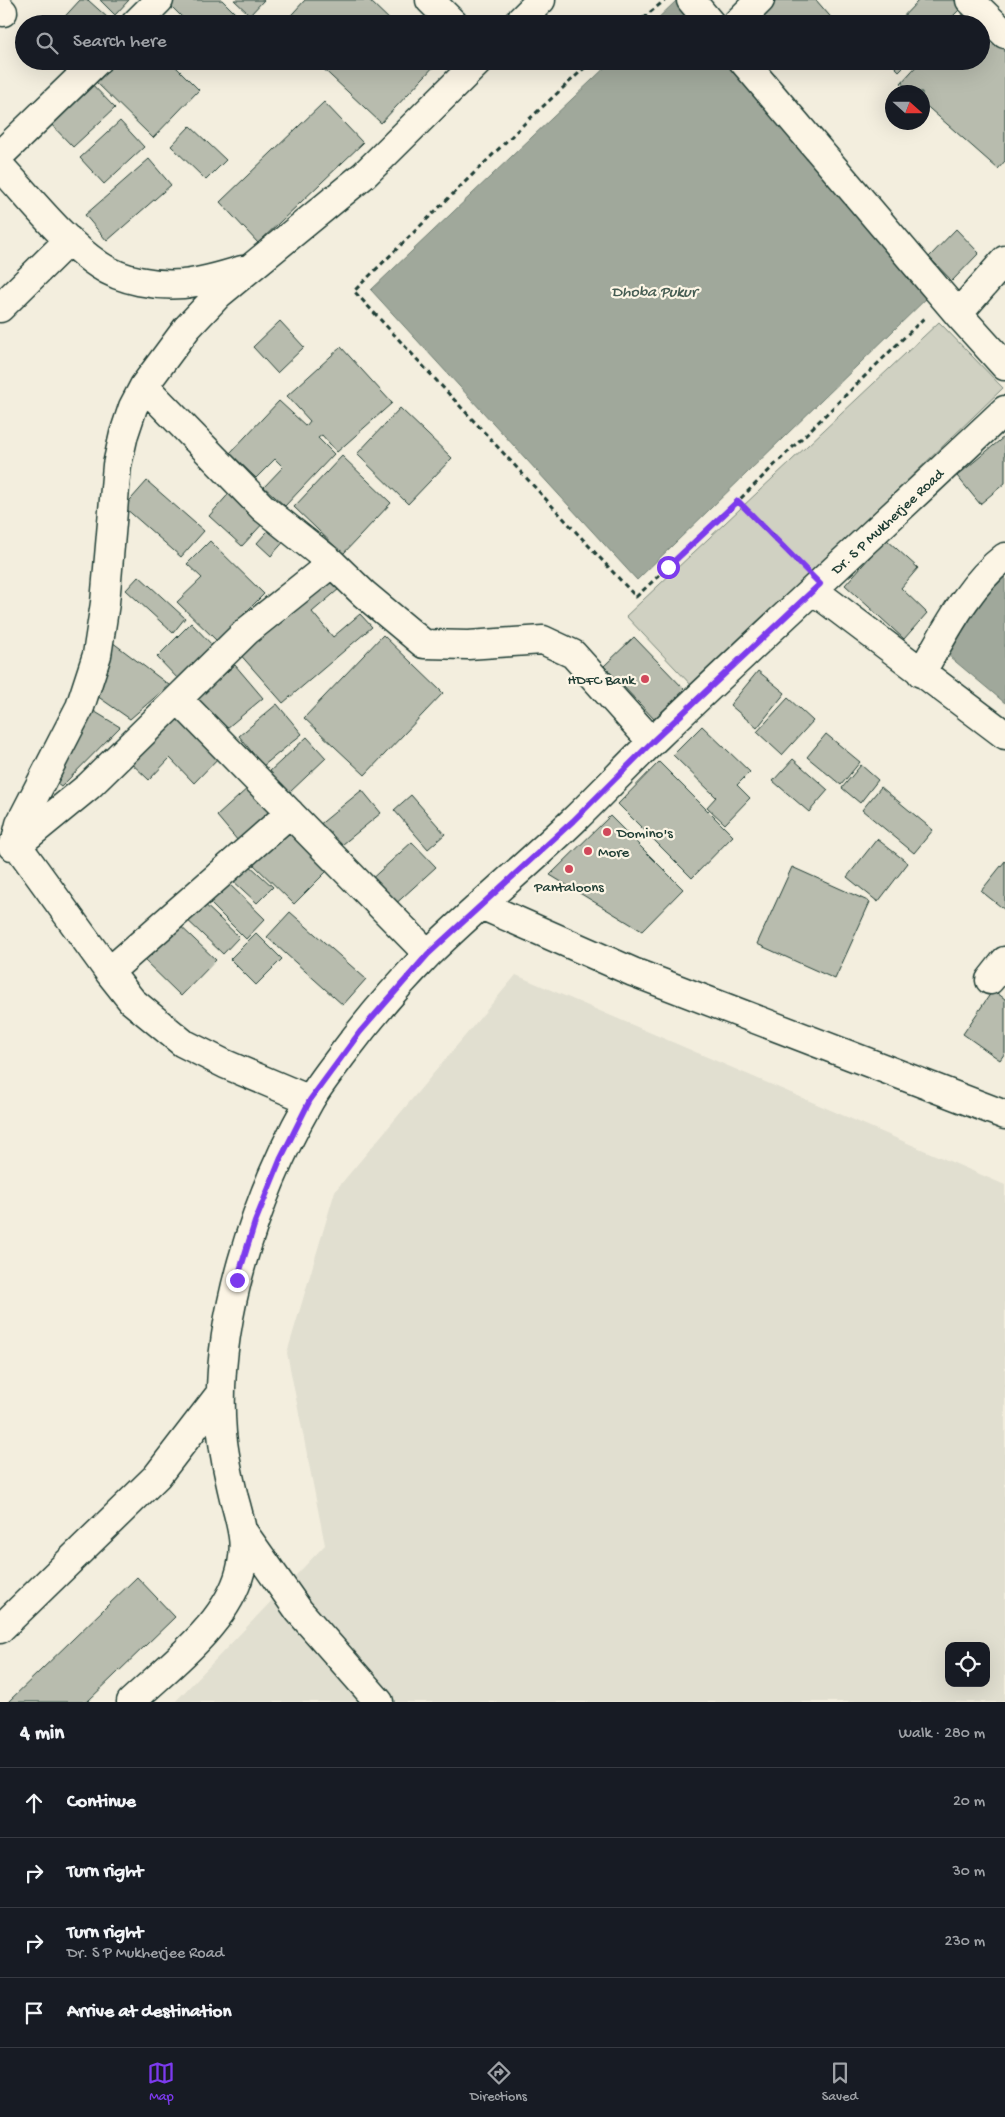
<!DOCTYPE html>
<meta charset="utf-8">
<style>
body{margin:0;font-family:"Gochi Hand",sans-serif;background:#242831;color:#f1f3f6}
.controls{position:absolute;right:15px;bottom:15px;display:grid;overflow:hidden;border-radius:10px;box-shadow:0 5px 20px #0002}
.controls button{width:45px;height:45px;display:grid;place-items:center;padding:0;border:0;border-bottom:1px solid #363941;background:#171b24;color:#f1f3f6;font:25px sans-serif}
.compass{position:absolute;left:885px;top:85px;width:45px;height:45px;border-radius:50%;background:#171b24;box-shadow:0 5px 20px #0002;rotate:111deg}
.stop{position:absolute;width:15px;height:15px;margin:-11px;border:4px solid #7c3aed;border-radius:50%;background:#fff}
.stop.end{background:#7c3aed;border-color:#fff;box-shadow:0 1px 5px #0008}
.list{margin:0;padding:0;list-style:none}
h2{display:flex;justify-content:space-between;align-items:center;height:65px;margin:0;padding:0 20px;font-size:21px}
h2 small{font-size:16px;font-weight:400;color:#9ea1a6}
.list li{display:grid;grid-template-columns:32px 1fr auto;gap:15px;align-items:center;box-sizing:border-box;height:70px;padding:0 20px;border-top:1px solid #363941}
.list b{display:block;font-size:19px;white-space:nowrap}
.list p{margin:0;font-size:16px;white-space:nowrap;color:#9ea1a6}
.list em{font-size:16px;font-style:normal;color:#9ea1a6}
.icon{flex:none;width:28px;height:28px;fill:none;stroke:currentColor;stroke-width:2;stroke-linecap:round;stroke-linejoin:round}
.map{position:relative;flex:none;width:1005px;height:1702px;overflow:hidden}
.search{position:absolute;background:#171b24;box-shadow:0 5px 20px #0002;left:15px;right:15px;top:15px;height:55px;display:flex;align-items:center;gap:12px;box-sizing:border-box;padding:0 18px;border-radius:28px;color:#9ea1a6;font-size:19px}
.sheet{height:345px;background:#171b24}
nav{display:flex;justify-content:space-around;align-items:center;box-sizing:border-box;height:70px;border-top:1px solid #363941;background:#171b24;font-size:14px;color:#9ea1a6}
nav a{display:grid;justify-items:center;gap:2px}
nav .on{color:#7c3aed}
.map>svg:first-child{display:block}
.built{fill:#e1dfd0;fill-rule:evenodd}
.green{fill:#d0d1c2;stroke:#78877b}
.water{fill:#a0a89b;stroke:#6c7d72}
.building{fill:#b8bcae;stroke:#1f3d34}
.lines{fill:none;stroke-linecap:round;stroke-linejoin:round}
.minor-casing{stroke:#1f3d34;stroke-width:31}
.path{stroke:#1f3d34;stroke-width:3;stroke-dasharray:5 4;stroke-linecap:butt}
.minor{stroke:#fcf5e5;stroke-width:28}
.route{stroke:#7c3aed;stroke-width:6}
.poi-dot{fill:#d1495b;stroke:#fcf5e5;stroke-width:2}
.labels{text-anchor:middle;stroke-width:4.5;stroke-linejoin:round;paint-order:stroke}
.street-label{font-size:15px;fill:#1f3d34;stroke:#fcf5e5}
.poi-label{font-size:15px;fill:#1f3d34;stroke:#fcf5e5;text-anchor:start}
.water-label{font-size:16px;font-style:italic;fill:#465d53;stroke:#fcf5e5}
</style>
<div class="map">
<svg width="1005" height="1702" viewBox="0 0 1005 1702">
<rect width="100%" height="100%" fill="#f3eede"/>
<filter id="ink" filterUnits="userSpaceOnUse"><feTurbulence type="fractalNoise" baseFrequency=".02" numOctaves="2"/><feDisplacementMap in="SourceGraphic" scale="10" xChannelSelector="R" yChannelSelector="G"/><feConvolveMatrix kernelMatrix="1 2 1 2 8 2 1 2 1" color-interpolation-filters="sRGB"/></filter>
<g filter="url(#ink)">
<!-- built -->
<path class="built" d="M 516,975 L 1005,1185 L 1005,1702 L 175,1702 L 325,1545 L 287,1353 L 335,1191 ZM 949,1646 L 986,1646 L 986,1683 L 949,1683 Z"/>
<!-- green -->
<path class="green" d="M 939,322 L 1003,388 L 693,687 L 626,616 Z"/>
<!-- water -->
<path class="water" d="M 677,0 L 682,0 L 702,24 L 652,24 Z
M 612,61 L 734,61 L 932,293 L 637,580 L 371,290 Z
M 1005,569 L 1005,703 L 944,652 L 984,592 Z"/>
<!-- building -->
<path class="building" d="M 80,0 L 88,0 L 108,18 L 103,24 L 58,24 Z
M 100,0 L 129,0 L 115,15 Z
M 171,0 L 222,0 L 235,13 L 225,24 L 189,24 L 168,3 Z
M 234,0 L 264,0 L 250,15 Z
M 305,0 L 369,0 L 394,24 L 283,24 Z
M 772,0 L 816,0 L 835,22 L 832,24 L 748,24 Z
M 919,0 L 954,0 L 962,7 L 945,24 L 896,24 Z
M 965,12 L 978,24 L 955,24 Z
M 981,27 L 1005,48 L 1005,161 L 998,169 L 922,102 L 922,92 L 912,92 L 901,83 L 921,61 L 981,61 Z
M 104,61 L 170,61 L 199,90 L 153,138 L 90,76 Z
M 315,61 L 435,61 L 437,63 L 381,123 Z
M 889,61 L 909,61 L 899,71 Z
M 86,78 L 115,108 L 73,147 L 45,118 Z
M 324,102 L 363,143 L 258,243 L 220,202 Z
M 120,121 L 144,147 L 104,184 L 80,158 Z
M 190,126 L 226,160 L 206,180 L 171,146 Z
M 149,159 L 171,185 L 107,241 L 85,215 Z
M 956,229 L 979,253 L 952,281 L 929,257 Z
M 280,321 L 304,347 L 277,373 L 253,347 Z
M 341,347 L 392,403 L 337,452 L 322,435 L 318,438 L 334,454 L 285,506 L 264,487 L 283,467 L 275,459 L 256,478 L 230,453 L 279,401 L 306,426 L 310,421 L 287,396 Z
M 400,408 L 452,458 L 408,504 L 357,454 Z
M 1005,436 L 1005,483 L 980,504 L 957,476 Z
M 342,456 L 391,503 L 343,554 L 294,507 Z
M 147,481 L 204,531 L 181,557 L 124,507 Z
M 233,489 L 266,520 L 242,546 L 209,516 Z
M 274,524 L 288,537 L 271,556 L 257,543 Z
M 886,539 L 918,568 L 901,588 L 927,613 L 904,639 L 845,585 Z
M 210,541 L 264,594 L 217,641 L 177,602 L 202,578 L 187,564 Z
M 327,575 L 339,589 L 312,612 L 333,637 L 360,614 L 372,627 L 283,703 L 238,652 Z
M 139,576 L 185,618 L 173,633 L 126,590 Z
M 191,623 L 215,648 L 180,681 L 157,657 Z
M 383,635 L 443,693 L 365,775 L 304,718 Z
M 634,637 L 686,691 L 655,720 L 604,666 Z
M 112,642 L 169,685 L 130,719 L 97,696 Z
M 235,665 L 263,698 L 221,733 L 193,700 Z
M 758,671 L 785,693 L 757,728 L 730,705 Z
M 788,698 L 813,721 L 782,755 L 757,732 Z
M 277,704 L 302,734 L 263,766 L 239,736 Z
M 179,708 L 224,752 L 194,783 L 170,758 L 149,780 L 128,760 Z
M 92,710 L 120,727 L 61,787 L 52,780 Z
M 702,726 L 750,772 L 737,785 L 750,798 L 725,824 L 707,807 L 716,797 L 673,755 Z
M 826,734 L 860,762 L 841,785 L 807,757 Z
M 307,737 L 326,758 L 289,793 L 269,772 Z
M 793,759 L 828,790 L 809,812 L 773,781 Z
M 659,762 L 733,836 L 692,878 L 618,804 Z
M 861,765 L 878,780 L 860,803 L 842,788 Z
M 250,786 L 272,810 L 238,841 L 217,816 Z
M 881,787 L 933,830 L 914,853 L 862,810 Z
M 362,790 L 381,813 L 337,849 L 318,826 Z
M 411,795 L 445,834 L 428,849 L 394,810 Z
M 610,816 L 683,889 L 642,931 L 550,875 Z
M 287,822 L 332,866 L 294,904 L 249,860 Z
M 877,839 L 908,863 L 878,902 L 847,877 Z
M 412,842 L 436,867 L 391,908 L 368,882 Z
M 1005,861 L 1005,910 L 981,891 Z
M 246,862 L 273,887 L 257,903 L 230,878 Z
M 792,867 L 870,902 L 835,979 L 757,944 Z
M 223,878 L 265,919 L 246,939 L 203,896 Z
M 198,898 L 239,937 L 223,954 L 182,915 Z
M 290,912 L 366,979 L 343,1005 L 267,937 Z
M 173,919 L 216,960 L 181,996 L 139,955 Z
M 256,933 L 282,959 L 256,985 L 230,959 Z
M 993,990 L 1005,999 L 1005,1053 L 1000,1060 L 963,1034 Z
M 137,1577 L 175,1617 L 87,1702 L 8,1702 Z"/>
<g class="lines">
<defs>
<path id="minor" d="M 430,0 L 454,24
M 691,0 L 711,24
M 970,0 L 1005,34
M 0,9 L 3,12
M 135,24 L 159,0
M 517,24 L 541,0
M 736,24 L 760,0
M 743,61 L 958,314
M 0,155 L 97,61
M 0,166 C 30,198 62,240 99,265 C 122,281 156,286 183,284 C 203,282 223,276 242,270
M 1005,260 L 958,314 L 1005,366
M 0,308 L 69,240
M 144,386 L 263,508 L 332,563 L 364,594 L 424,644 L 468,645 L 543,640 L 573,654 L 652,742
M 813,590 L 1005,735
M 921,673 C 945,633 967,586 1005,557
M 178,699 L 428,954
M 12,846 L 17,845 L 89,786 L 247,631 L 332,563
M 481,905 L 633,972 L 1005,1115
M 109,972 L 290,813
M 990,980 L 1005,961
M 310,1100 L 225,1064 L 183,1043 L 132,1001 L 109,972 L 17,845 L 17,836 L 20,824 L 80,707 L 97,655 L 105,603 L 117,465 L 124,434 L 133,407 L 144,386 L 187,328 L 219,294 L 364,175 L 479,61
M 244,1533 L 299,1611 L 379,1702
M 0,1629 L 157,1476 L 220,1394
M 131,1702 C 169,1666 221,1628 238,1579 C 249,1547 242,1528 234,1498 C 229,1477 224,1455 222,1433 C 213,1324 255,1197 309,1102 C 318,1086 331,1070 342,1055 C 368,1020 397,986 428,954 C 475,908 526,866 574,820 C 602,793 628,765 656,738 C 771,628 889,519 1005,410"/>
</defs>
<!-- minor casing -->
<use href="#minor" class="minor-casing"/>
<!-- path -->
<path class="path" d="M 636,24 L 665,0
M 592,61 L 524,124 L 354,291 L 636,597 L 738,501 L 925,317
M 738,501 L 801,565"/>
<!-- minor -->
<use href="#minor" class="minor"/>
</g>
</g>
<g class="lines" filter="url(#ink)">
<!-- route -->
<path class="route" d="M 237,1280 L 255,1222 L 281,1158 L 310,1100 L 360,1032 L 428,954 L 573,821 L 652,742 L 820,584 L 738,501 L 668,567"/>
</g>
<!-- markers -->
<g class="poi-dot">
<circle cx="645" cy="679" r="5"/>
<circle cx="607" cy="832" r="5"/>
<circle cx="588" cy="851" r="5"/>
<circle cx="569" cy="869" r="5"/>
</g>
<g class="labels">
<!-- street labels -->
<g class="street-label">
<text transform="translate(887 521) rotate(-43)" y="5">Dr. S P Mukherjee Road</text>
</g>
<!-- poi labels -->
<g class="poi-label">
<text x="635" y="684" text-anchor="end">HDFC Bank</text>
<text x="617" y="837">Domino's</text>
<text x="598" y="856">More</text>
<text x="569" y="891" text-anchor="middle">Pantaloons</text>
</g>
<!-- water labels -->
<g class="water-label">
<text x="654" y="296">Dhoba Pukur</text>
</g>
</g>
</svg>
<div class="controls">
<button><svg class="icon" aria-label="locate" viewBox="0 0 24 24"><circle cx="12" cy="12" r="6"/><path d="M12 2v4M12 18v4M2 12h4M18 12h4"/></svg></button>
</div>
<svg class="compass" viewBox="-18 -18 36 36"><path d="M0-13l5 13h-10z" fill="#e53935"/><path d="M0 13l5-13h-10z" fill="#9ea1a6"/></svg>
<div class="stop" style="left:668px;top:567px"></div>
<div class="stop end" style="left:237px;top:1280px"></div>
<div class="search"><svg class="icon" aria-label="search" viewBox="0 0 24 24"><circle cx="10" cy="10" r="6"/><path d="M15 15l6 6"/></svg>Search here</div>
</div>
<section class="sheet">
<h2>4 min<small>Walk · 280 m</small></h2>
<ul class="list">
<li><svg class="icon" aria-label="ahead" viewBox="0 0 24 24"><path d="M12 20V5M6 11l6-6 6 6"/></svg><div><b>Continue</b></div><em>20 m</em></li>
<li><svg class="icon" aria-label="right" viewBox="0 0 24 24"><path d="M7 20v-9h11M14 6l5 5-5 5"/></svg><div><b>Turn right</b></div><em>30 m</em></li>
<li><svg class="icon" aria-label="right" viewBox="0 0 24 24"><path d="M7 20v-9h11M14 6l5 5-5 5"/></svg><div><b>Turn right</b><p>Dr. S P Mukherjee Road</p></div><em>230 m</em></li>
<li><svg class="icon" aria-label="arrive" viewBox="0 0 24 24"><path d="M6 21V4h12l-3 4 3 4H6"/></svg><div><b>Arrive at destination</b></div></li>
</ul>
</section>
<nav>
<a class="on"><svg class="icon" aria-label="map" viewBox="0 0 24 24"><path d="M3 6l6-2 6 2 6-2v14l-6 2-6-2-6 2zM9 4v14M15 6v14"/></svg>Map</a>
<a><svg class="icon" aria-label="directions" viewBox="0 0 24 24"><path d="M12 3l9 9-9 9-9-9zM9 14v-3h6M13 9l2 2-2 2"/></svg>Directions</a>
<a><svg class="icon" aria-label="saved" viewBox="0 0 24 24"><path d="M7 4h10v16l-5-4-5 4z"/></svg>Saved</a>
</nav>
